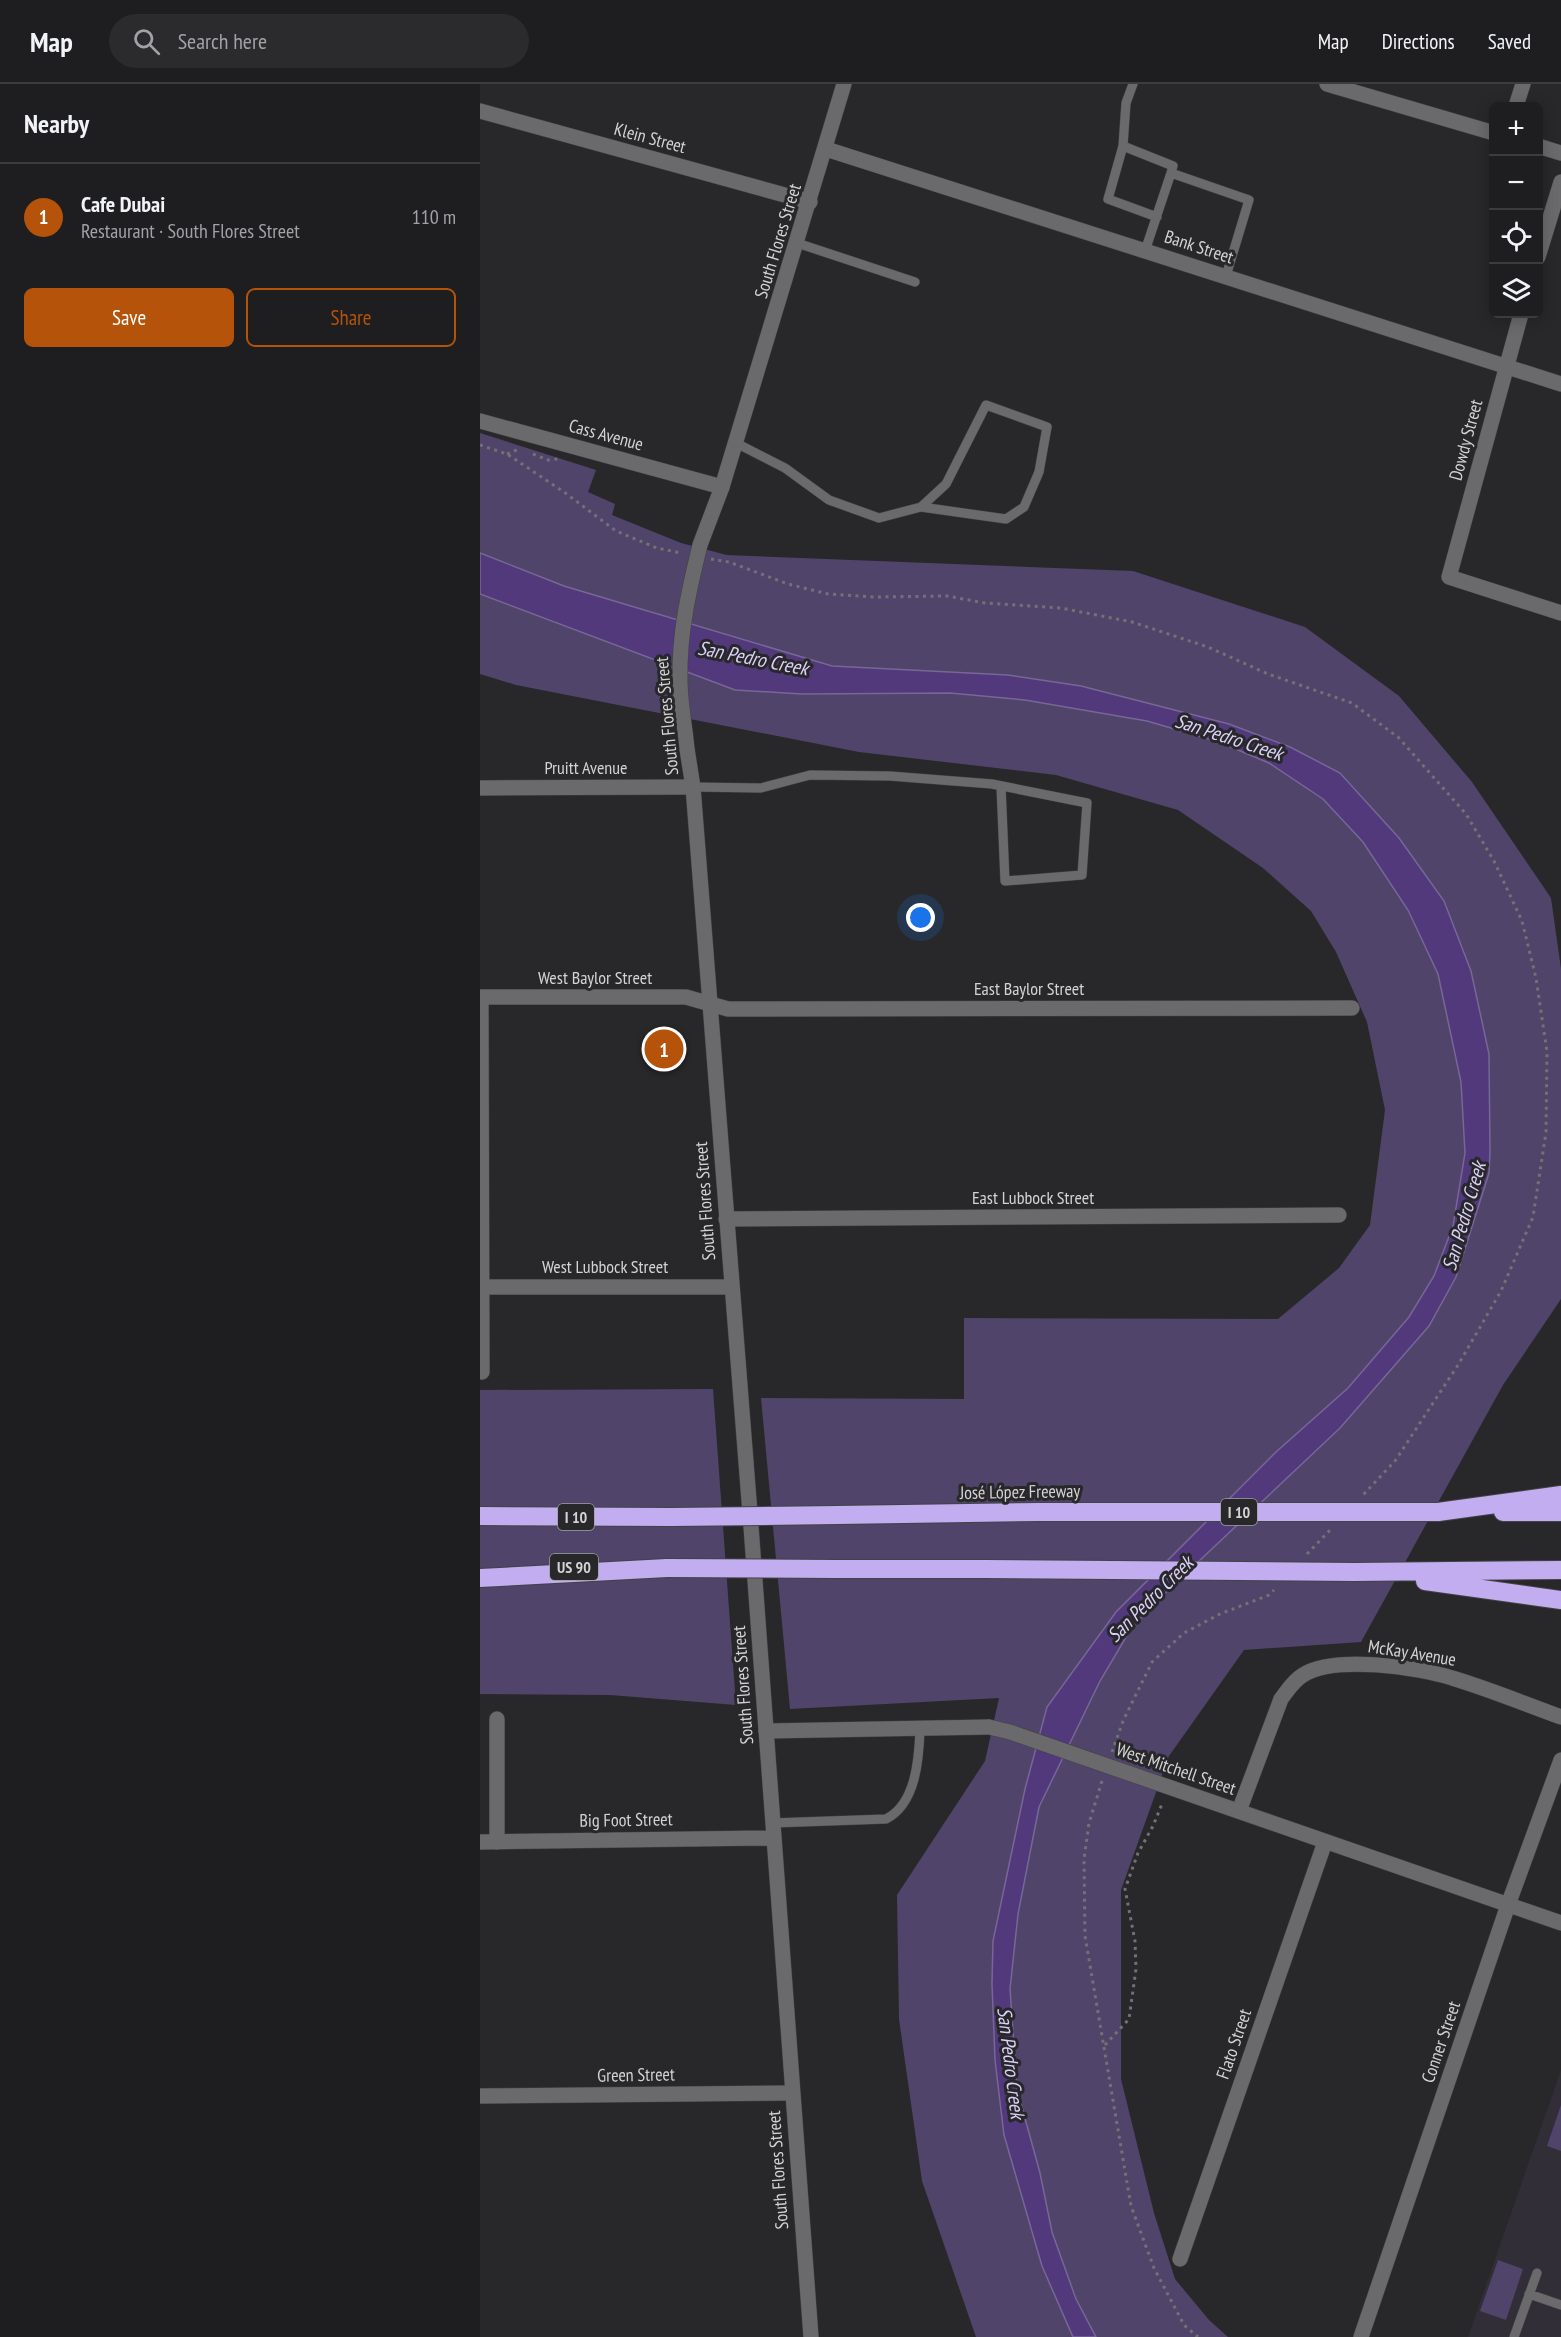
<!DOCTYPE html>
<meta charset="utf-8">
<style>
body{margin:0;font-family:"PT Sans Narrow",sans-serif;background:#2b2b2d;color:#f1f3f6}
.controls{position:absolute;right:18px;top:18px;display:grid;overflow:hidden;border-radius:9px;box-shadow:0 3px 15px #0003}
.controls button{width:54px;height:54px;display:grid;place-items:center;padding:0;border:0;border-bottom:2px solid #3c3c3e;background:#1e1e20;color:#f1f3f6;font:30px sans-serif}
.you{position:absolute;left:441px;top:834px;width:21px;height:21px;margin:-15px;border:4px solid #fff;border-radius:50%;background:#1a73e8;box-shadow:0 0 0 9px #1a73e833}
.badge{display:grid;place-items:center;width:39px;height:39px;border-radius:50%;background:#b45309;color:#fff;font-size:20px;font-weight:700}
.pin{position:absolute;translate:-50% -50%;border:3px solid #fff;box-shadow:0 2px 6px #0006}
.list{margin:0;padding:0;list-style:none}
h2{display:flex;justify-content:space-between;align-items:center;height:78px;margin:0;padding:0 24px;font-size:26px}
h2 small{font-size:20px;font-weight:400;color:#a1a2a5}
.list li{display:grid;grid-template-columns:39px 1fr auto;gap:18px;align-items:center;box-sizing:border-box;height:108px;padding:0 24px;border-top:2px solid #3c3c3e}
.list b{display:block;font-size:22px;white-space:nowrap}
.list p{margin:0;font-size:20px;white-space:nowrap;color:#a1a2a5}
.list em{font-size:20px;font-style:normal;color:#a1a2a5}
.actions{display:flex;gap:12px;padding:18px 24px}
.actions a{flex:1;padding:14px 0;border:2px solid #b45309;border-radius:9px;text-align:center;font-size:21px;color:#b45309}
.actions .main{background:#b45309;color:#fff}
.icon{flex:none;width:33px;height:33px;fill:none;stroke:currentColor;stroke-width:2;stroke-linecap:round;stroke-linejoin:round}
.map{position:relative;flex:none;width:1081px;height:2253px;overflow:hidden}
header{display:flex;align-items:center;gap:36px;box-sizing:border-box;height:84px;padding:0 30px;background:#1e1e20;border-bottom:2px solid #3c3c3e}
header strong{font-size:28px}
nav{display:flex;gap:33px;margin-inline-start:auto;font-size:21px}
.search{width:420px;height:54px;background:#2b2b2d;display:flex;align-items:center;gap:15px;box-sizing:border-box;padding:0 21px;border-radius:33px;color:#a1a2a5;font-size:22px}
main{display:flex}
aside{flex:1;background:#1e1e20}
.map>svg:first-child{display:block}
.built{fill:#312e37}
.green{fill:#50446b}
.water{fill:#51397b;stroke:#786796;stroke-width:1.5}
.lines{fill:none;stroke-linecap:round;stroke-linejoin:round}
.service-casing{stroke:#434345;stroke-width:10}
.minor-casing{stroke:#434345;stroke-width:16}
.tertiary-casing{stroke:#434345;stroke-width:16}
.secondary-casing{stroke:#434345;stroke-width:16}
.motorway-casing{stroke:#434345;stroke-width:20}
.path{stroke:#727274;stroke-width:3;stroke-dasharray:3 4.5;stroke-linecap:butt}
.service{stroke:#6a696c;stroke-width:9}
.minor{stroke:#6a696c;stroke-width:15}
.tertiary{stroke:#6a696c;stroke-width:15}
.secondary{stroke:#6a696c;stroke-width:15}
.motorway{stroke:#c1adef;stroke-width:18}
.tertiary-bridge-casing{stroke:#434345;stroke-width:16;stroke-linecap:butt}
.secondary-bridge-casing{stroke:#434345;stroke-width:16;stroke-linecap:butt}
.motorway-bridge-casing{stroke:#434345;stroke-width:20;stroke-linecap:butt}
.tertiary-bridge{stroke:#6a696c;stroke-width:15}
.secondary-bridge{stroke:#6a696c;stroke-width:15}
.motorway-bridge{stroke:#c1adef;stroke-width:18}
.labels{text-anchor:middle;stroke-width:6;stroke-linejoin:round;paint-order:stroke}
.shield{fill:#28282a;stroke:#a0a0a1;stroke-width:1.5}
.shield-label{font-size:16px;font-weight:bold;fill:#d3d3d4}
.street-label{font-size:18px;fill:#d3d3d4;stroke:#28282a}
.water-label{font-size:20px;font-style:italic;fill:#dbd0f8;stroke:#28282a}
</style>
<header>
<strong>Map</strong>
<div class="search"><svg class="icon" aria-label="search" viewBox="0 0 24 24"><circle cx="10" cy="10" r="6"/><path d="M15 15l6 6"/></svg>Search here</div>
<nav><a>Map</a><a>Directions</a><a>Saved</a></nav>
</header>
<main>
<aside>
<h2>Nearby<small></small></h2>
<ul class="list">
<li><span class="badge">1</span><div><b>Cafe Dubai</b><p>Restaurant · South Flores Street</p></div><em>110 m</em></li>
</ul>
<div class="actions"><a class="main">Save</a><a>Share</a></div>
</aside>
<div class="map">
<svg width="1081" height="2253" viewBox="0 0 1081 2253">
<rect width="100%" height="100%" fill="#28282a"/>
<!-- built -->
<path class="built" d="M 1081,1986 L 1081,2253 L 988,2253 Z"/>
<!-- green -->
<path class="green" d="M 0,349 L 116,386 L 108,408 L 135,420 L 132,431 L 201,459 L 247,471 L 653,487 L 825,543 L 919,612 L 992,698 L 1071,814 L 1081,885 L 1081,1215 L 1023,1301 L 881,1558 L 764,1566 L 689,1672 L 641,1806 L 641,1995 L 674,2129 L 695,2195 L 729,2236 L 748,2253 L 496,2253 L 442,2097 L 419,1935 L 417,1811 L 505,1677 L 519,1614 L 310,1625 L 281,1314 L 484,1315 L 484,1234 L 798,1235 L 859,1184 L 890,1141 L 905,1026 L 887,938 L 856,868 L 831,827 L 783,784 L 698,726 L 576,691 L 379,668 L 36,601 L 0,590 Z
M 233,1305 L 256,1621 L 130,1611 L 0,1610 L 0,1306 Z
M 1081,2021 L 1081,2067 L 1067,2062 Z
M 1018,2176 L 1043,2185 L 1026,2236 L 1000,2227 Z"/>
<!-- water -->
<path class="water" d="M 0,469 L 84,502 L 352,582 L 528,591 L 601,602 L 749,640 L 810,663 L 860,689 L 919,754 L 964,817 L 991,887 L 1009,970 L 1010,1067 L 1009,1089 L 976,1193 L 949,1242 L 860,1344 L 682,1512 L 652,1543 L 620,1597 L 559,1723 L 538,1830 L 530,1905 L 537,2005 L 560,2089 L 572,2148 L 596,2215 L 616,2253 L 593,2253 L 562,2182 L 524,2051 L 515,1976 L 512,1900 L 513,1857 L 545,1705 L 567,1623 L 636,1528 L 796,1368 L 868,1304 L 929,1233 L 954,1192 L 973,1142 L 985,1069 L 981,998 L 958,890 L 928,826 L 883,758 L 843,715 L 789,679 L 739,658 L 667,637 L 545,616 L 470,609 L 322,610 L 255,606 L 0,510 Z"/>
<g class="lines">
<defs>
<path id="service" d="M 653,0 L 646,19 L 643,62 L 628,115 L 677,133
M 643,62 L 693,82 L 691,89
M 317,159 L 435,198
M 665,167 L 691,89 L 769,116 L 746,192
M 256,359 L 305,384 L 349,416 L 399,434 L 441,423 L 466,400 L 506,321 L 567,343 L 559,388 L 544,423 L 526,435 L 441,423
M 213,703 L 281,704 L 330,691 L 410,692 L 512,700 L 607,719 L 602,791 L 525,797 L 521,702
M 292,1739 L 406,1735 C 436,1720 439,1675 440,1645
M 1049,2210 L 1081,2221
M 1034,2253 L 1057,2189"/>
<path id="minor" d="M 847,0 L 1014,49
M 1036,22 L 1043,0
M 0,27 L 330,118
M 1058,62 L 1081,69
M 346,65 L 1081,300
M 1058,173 L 1081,98
M 1041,230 L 969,493 L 1081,529
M 0,337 L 242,403
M 0,704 L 213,703
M 0,913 L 206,913 L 248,925 L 872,924
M 1,913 L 2,1288
M 246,1135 L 859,1131
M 0,1203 L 251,1203
M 17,1635 L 17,1758
M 759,1727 L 801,1615 C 808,1606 813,1597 823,1591 C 853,1571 939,1583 972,1594 C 1009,1605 1045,1620 1081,1633
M 0,2012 L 312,2009
M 700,2175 L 845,1758
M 881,2253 L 1028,1821 L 1081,1676"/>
<path id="tertiary" d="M 286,1647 L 509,1643
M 680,1700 L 1081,1839"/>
<path id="secondary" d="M 220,461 L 242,403 L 364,0
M 207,665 L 213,703 L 270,1429 L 331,2253
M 0,1758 L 293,1754"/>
<path id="motorway" d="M 958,1428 L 1081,1411
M 1023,1428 L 1081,1428
M 357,1431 L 559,1428
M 0,1432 L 191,1433
M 355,1485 L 505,1485
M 874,1488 L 1081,1486
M 0,1494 L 187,1484
M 945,1497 L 1081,1516"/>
</defs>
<!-- service casing -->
<use href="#service" class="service-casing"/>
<!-- minor casing -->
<use href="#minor" class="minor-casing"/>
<!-- tertiary casing -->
<use href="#tertiary" class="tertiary-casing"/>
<!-- secondary casing -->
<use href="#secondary" class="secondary-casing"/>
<!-- motorway casing -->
<use href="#motorway" class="motorway-casing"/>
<!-- path -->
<path class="path" d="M 0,361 L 27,370 L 84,408 L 136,447 L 177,464 L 201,469
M 27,370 L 39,365
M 53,370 L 68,376 L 78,375
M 231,475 L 249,478 L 308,500 L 348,510 L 394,513 L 467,512 L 505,519 L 581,524 L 652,538 L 728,563 L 788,590 L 872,619 L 919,654 L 986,730 L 1014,777 L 1042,837 L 1056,894 L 1067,968 L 1066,1048 L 1053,1133 L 1021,1207 L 978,1281 L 915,1377 L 883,1411
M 827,1470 L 852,1444
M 632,1668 L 643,1637 L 672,1578 L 704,1549 L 740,1530 L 789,1511 L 794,1506
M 622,1697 L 609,1739 L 604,1775 L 605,1852 L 651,2122 L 674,2184 L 704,2241 L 718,2253
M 625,1961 L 649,1935 L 656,1885 L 655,1857 L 645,1805 L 658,1769 L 673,1742 L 682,1720"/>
<!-- service -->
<use href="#service" class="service"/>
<!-- minor -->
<use href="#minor" class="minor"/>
<!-- tertiary -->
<use href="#tertiary" class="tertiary"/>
<!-- secondary -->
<use href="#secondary" class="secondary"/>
<!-- motorway -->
<use href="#motorway" class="motorway"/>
<defs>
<path id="tertiary-bridge" d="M 509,1643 L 530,1648 L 680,1700"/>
<path id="secondary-bridge" d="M 207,665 C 205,642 200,619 200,595 C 199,549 209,506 220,461"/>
<path id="motorway-bridge" d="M 559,1428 L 958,1428
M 191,1433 L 357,1431
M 187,1484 L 355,1485
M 505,1485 L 874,1488"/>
</defs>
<!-- tertiary-bridge casing -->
<use href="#tertiary-bridge" class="tertiary-bridge-casing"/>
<!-- secondary-bridge casing -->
<use href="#secondary-bridge" class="secondary-bridge-casing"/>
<!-- motorway-bridge casing -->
<use href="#motorway-bridge" class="motorway-bridge-casing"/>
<!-- tertiary-bridge -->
<use href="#tertiary-bridge" class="tertiary-bridge"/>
<!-- secondary-bridge -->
<use href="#secondary-bridge" class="secondary-bridge"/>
<!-- motorway-bridge -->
<use href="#motorway-bridge" class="motorway-bridge"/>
</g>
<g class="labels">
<!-- shield labels -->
<g class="shield">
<rect x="741" y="1415" width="36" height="26" rx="4.5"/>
<rect x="78" y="1420" width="36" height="26" rx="4.5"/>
<rect x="70" y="1470" width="48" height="26" rx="4.5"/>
</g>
<g class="shield-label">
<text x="759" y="1434">I 10</text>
<text x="96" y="1439">I 10</text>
<text x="94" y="1489">US 90</text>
</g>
<!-- street labels -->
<g class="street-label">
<text transform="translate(170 54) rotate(15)" y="6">Klein Street</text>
<text transform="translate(298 157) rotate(-73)" y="6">South Flores Street</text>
<text transform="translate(719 163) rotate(18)" y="6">Bank Street</text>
<text transform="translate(126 351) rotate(15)" y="6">Cass Avenue</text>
<text transform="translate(986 356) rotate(-75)" y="6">Dowdy Street</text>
<text transform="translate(187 632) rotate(-95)" y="6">South Flores Street</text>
<text x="106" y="690">Pruitt Avenue</text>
<text x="115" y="900">West Baylor Street</text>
<text x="549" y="911">East Baylor Street</text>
<text x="553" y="1120">East Lubbock Street</text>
<text transform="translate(225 1117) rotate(-94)" y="6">South Flores Street</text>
<text x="125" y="1189">West Lubbock Street</text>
<text transform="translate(540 1408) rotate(-1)" y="6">José López Freeway</text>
<text transform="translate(932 1569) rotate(9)" y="6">McKay Avenue</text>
<text transform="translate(263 1601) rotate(-94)" y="6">South Flores Street</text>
<text transform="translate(696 1685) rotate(19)" y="6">West Mitchell Street</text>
<text transform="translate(146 1736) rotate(-1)" y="6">Big Foot Street</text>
<text transform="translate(961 1958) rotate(-71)" y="6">Conner Street</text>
<text transform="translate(754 1960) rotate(-71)" y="6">Flato Street</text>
<text transform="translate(156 1991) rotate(-1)" y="6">Green Street</text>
<text transform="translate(298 2086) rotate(-94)" y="6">South Flores Street</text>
</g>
<!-- water labels -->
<g class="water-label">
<text transform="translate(273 574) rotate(11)" y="7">San Pedro Creek</text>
<text transform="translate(749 653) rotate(18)" y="7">San Pedro Creek</text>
<text transform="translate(984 1132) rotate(-74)" y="7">San Pedro Creek</text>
<text transform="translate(670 1515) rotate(-45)" y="7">San Pedro Creek</text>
<text transform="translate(531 1979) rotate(83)" y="7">San Pedro Creek</text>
</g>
</g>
</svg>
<div class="controls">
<button>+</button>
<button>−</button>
<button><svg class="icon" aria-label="locate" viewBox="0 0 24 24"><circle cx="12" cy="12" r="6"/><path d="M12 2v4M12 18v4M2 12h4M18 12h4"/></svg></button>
<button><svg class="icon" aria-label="layers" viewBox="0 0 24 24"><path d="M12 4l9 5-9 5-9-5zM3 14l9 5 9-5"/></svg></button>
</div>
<div class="you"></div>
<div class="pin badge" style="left:184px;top:965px">1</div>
</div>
</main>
